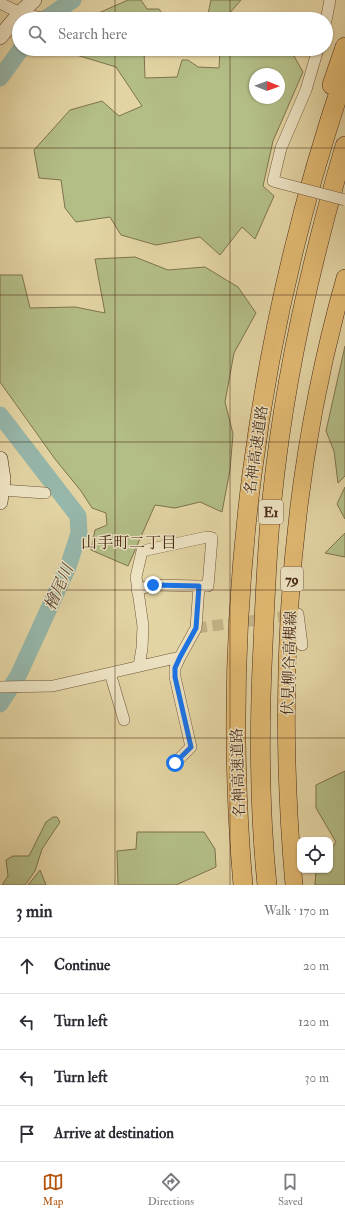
<!DOCTYPE html>
<meta charset="utf-8">
<style>
body{margin:0;font-family:"IM FELL Double Pica","Noto Serif JP",serif;background:#f2f2f3;color:#2b2b33}
.controls{position:absolute;right:12px;bottom:12px;display:grid;overflow:hidden;border-radius:8px;box-shadow:0 1px 3px #0004}
.controls button{width:36px;height:36px;display:grid;place-items:center;padding:0;border:0;border-bottom:1px solid #e1e1e2;background:#fff;color:#2b2b33;font:20px sans-serif}
.compass{position:absolute;left:249px;top:68px;width:36px;height:36px;border-radius:50%;background:#fff;box-shadow:0 1px 3px #0004;rotate:91deg}
.stop{position:absolute;width:12px;height:12px;margin:-9px;border:3px solid #1a73e8;border-radius:50%;background:#fff}
.stop.end{background:#1a73e8;border-color:#fff;box-shadow:0 1px 4px #0008}
.list{margin:0;padding:0;list-style:none}
h2{display:flex;justify-content:space-between;align-items:center;height:52px;margin:0;padding:0 16px;font-size:17px}
h2 small{font-size:13px;font-weight:400;color:#7c7c81}
.list li{display:grid;grid-template-columns:26px 1fr auto;gap:12px;align-items:center;box-sizing:border-box;height:56px;padding:0 16px;border-top:1px solid #e1e1e2}
.list b{display:block;font-size:15px;white-space:nowrap}
.list em{font-size:13px;font-style:normal;color:#7c7c81}
.icon{flex:none;width:22px;height:22px;fill:none;stroke:currentColor;stroke-width:2;stroke-linecap:round;stroke-linejoin:round}
.map{position:relative;flex:none;width:345px;height:885px;overflow:hidden}
.search{position:absolute;background:#fff;box-shadow:0 1px 3px #0004;left:12px;right:12px;top:12px;height:44px;display:flex;align-items:center;gap:10px;box-sizing:border-box;padding:0 14px;border-radius:22px;color:#7c7c81;font-size:15px}
.sheet{height:276px;background:#fff}
nav{display:flex;justify-content:space-around;align-items:center;box-sizing:border-box;height:56px;border-top:1px solid #e1e1e2;background:#fff;font-size:11px;color:#7c7c81}
nav a{display:grid;justify-items:center;gap:2px}
nav .on{color:#b45309}
.map>svg:first-child{display:block}
.green{fill:#b3bd86;stroke:#7e734e;fill-rule:evenodd}
.lines{fill:none;stroke-linecap:round;stroke-linejoin:round}
.river{stroke:#96b7ab;stroke-width:17}
.minor-tunnel{stroke:#c4b287;stroke-width:11;stroke-dasharray:11 5.5;stroke-linecap:butt}
.minor-casing{stroke:#705439;stroke-width:12}
.secondary-casing{stroke:#492916;stroke-width:16}
.primary-casing{stroke:#492916;stroke-width:18}
.motorway-casing{stroke:#492916;stroke-width:20}
.minor{stroke:#ede3c3;stroke-width:11}
.secondary{stroke:#ede3c3;stroke-width:15}
.primary{stroke:#e2ba72;stroke-width:17}
.motorway{stroke:#e2ba72;stroke-width:19}
.minor-bridge-casing{stroke:#705439;stroke-width:12;stroke-linecap:butt}
.minor-bridge{stroke:#ede3c3;stroke-width:11}
.route{stroke:#1a73e8;stroke-width:5}
.grid{fill:none;stroke:#492916;stroke-width:1;stroke-opacity:0.55}
.labels{text-anchor:middle;stroke-width:3;stroke-linejoin:round;paint-order:stroke}
.shield{fill:#ede3c3;stroke:#7a614a;stroke-width:1}
.shield-label{font-size:14px;font-weight:bold;fill:#492916}
.street-label{font-size:15px;fill:#492916;stroke:#ede3c3}
.neighbourhood-label{font-size:16px;fill:#492916;stroke:#ede3c3}
.water-label{font-size:16px;font-style:italic;fill:#584534;stroke:#ede3c3}
</style>
<div class="map">
<svg width="345" height="885" viewBox="0 0 345 885">
<rect width="100%" height="100%" fill="#e3d4a3"/>
<filter id="stains"><feTurbulence type="fractalNoise" baseFrequency=".005" numOctaves="4"/><feColorMatrix values="0 0 0 0 .2 0 0 0 0 .09 0 0 0 0 .02 0 0 0 .5 -.17"/></filter>
<radialGradient id="worn" r=".72"><stop offset=".6" stop-color="#630" stop-opacity="0"/><stop offset="1" stop-color="#630" stop-opacity=".3"/></radialGradient>
<!-- green -->
<path class="green" d="M 128,0 L 141,0 L 147,9 L 159,9 L 166,19 L 91,19 L 94,15 Z
M 211,0 L 241,0 L 228,15 L 258,17 L 259,19 L 207,19 Z
M 70,49 L 144,49 L 145,78 L 177,77 L 182,60 L 188,60 L 198,67 L 219,68 L 220,49 L 276,49 L 294,56 L 303,72 L 273,141 L 263,186 L 274,196 L 255,239 L 242,227 L 220,255 L 200,237 L 156,245 L 121,235 L 110,217 L 76,222 L 65,208 L 61,180 L 39,178 L 34,150 L 70,110 L 102,101 L 119,116 L 142,106 L 116,67 L 70,53 ZM 255,74 L 279,74 L 279,98 L 255,98 Z
M 135,257 L 168,270 L 205,267 L 238,287 L 256,313 L 234,353 L 225,402 L 233,434 L 230,470 L 222,512 L 200,502 L 175,508 L 155,505 L 128,566 L 91,550 L 95,530 L 107,525 L 106,513 L 92,508 L 81,491 L 55,459 L 0,382 L 0,275 L 22,275 L 30,308 L 75,307 L 105,313 L 95,259 Z
M 345,346 L 345,476 L 338,483 L 334,451 L 326,431 Z
M 345,487 L 345,519 L 337,504 Z
M 345,533 L 345,557 L 325,553 Z
M 345,771 L 345,885 L 315,885 L 316,870 L 330,870 L 330,851 L 336,842 L 316,808 L 316,785 Z
M 53,817 L 57,817 L 60,822 L 42,849 L 35,871 L 25,885 L 2,885 L 8,876 L 6,860 L 13,856 L 29,856 L 46,822 Z
M 137,832 L 204,832 L 215,849 L 216,867 L 176,885 L 118,885 L 117,851 L 136,849 Z
M 40,870 L 46,885 L 28,885 Z"/>
<g class="lines">
<!-- river -->
<path class="river" d="M 45,19 L 73,0
M 0,78 L 21,49
M 0,415 L 78,516 L 79,533 L 68,567 L 18,676 L 0,704"/>
<!-- minor-tunnel -->
<path class="minor-tunnel" d="M 196,628 L 296,615"/>
<defs>
<path id="minor" d="M 0,3 L 20,13 L 47,19
M 326,21 L 330,0
M 280,183 L 273,181 L 281,148 L 306,90 L 318,49
M 2,490 L 45,493
M 137,590 L 153,585 L 199,586
M 298,614 L 302,645
M 139,666 L 142,648 L 143,626 L 136,577 L 142,551 L 207,537 L 212,538 L 208,586 L 199,586 L 196,628 L 180,657 L 175,668 L 175,677 L 191,747 L 175,763
M 110,673 L 124,720
M 0,687 L 53,686 L 180,657"/>
<path id="secondary" d="M 0,37 L 20,13 L 34,0
M 0,459 L 3,479 L 0,502"/>
<path id="primary" d="M 294,885 C 276,682 289,475 345,278"/>
<path id="motorway" d="M 332,85 L 345,47
M 243,885 C 219,612 257,333 345,74
M 267,885 C 259,806 259,724 263,645 C 265,596 267,547 272,499 C 284,379 311,261 345,146"/>
</defs>
<!-- minor casing -->
<use href="#minor" class="minor-casing"/>
<!-- secondary casing -->
<use href="#secondary" class="secondary-casing"/>
<!-- primary casing -->
<use href="#primary" class="primary-casing"/>
<!-- motorway casing -->
<use href="#motorway" class="motorway-casing"/>
<!-- minor -->
<use href="#minor" class="minor"/>
<!-- secondary -->
<use href="#secondary" class="secondary"/>
<!-- primary -->
<use href="#primary" class="primary"/>
<!-- motorway -->
<use href="#motorway" class="motorway"/>
<defs>
<path id="minor-bridge" d="M 280,183 L 345,200"/>
</defs>
<!-- minor-bridge casing -->
<use href="#minor-bridge" class="minor-bridge-casing"/>
<!-- minor-bridge -->
<use href="#minor-bridge" class="minor-bridge"/>
</g>
<g class="lines">
<!-- route -->
<path class="route" d="M 153,585 L 199,586 L 196,628 L 180,657 L 175,668 L 175,677 L 191,747 L 175,763"/>
</g>
<!-- grid -->
<path class="grid" d="M 115,0 L 115,19M 230,0 L 230,19M 115,49 L 115,885M 230,49 L 230,885M 0,148 L 345,148M 0,295 L 345,295M 0,442 L 345,442M 0,590 L 345,590M 0,738 L 345,738"/>
<g class="labels">
<!-- shield labels -->
<g class="shield">
<rect x="259" y="500" width="24" height="24" rx="3"/>
<rect x="281" y="567" width="22" height="24" rx="3"/>
</g>
<g class="shield-label">
<text x="271" y="517">E1</text>
<text x="292" y="584">79</text>
</g>
<!-- street labels -->
<g class="street-label">
<text transform="translate(256 450) rotate(-82)" y="5">名神高速道路</text>
<text transform="translate(289 663) rotate(-88)" y="5">伏見柳谷高槻線</text>
<text transform="translate(238 773) rotate(-92)" y="5">名神高速道路</text>
</g>
<!-- neighbourhood labels -->
<g class="neighbourhood-label">
<text x="129" y="548">山手町二丁目</text>
</g>
<!-- water labels -->
<g class="water-label">
<text transform="translate(58 587) rotate(-66)" y="6">檜尾川</text>
</g>
</g>
<rect width="100%" height="100%" filter="url(#stains)"/>
<rect width="100%" height="100%" fill="url(#worn)"/>
</svg>
<div class="controls">
<button><svg class="icon" aria-label="locate" viewBox="0 0 24 24"><circle cx="12" cy="12" r="6"/><path d="M12 2v4M12 18v4M2 12h4M18 12h4"/></svg></button>
</div>
<svg class="compass" viewBox="-18 -18 36 36"><path d="M0-13l5 13h-10z" fill="#e53935"/><path d="M0 13l5-13h-10z" fill="#7c7c81"/></svg>
<div class="stop" style="left:175px;top:763px"></div>
<div class="stop end" style="left:153px;top:585px"></div>
<div class="search"><svg class="icon" aria-label="search" viewBox="0 0 24 24"><circle cx="10" cy="10" r="6"/><path d="M15 15l6 6"/></svg>Search here</div>
</div>
<section class="sheet">
<h2>3 min<small>Walk · 170 m</small></h2>
<ul class="list">
<li><svg class="icon" aria-label="ahead" viewBox="0 0 24 24"><path d="M12 20V5M6 11l6-6 6 6"/></svg><div><b>Continue</b></div><em>20 m</em></li>
<li><svg class="icon" aria-label="left" viewBox="0 0 24 24"><path d="M17 20v-9H6M10 6l-5 5 5 5"/></svg><div><b>Turn left</b></div><em>120 m</em></li>
<li><svg class="icon" aria-label="left" viewBox="0 0 24 24"><path d="M17 20v-9H6M10 6l-5 5 5 5"/></svg><div><b>Turn left</b></div><em>30 m</em></li>
<li><svg class="icon" aria-label="arrive" viewBox="0 0 24 24"><path d="M6 21V4h12l-3 4 3 4H6"/></svg><div><b>Arrive at destination</b></div></li>
</ul>
</section>
<nav>
<a class="on"><svg class="icon" aria-label="map" viewBox="0 0 24 24"><path d="M3 6l6-2 6 2 6-2v14l-6 2-6-2-6 2zM9 4v14M15 6v14"/></svg>Map</a>
<a><svg class="icon" aria-label="directions" viewBox="0 0 24 24"><path d="M12 3l9 9-9 9-9-9zM9 14v-3h6M13 9l2 2-2 2"/></svg>Directions</a>
<a><svg class="icon" aria-label="saved" viewBox="0 0 24 24"><path d="M7 4h10v16l-5-4-5 4z"/></svg>Saved</a>
</nav>
